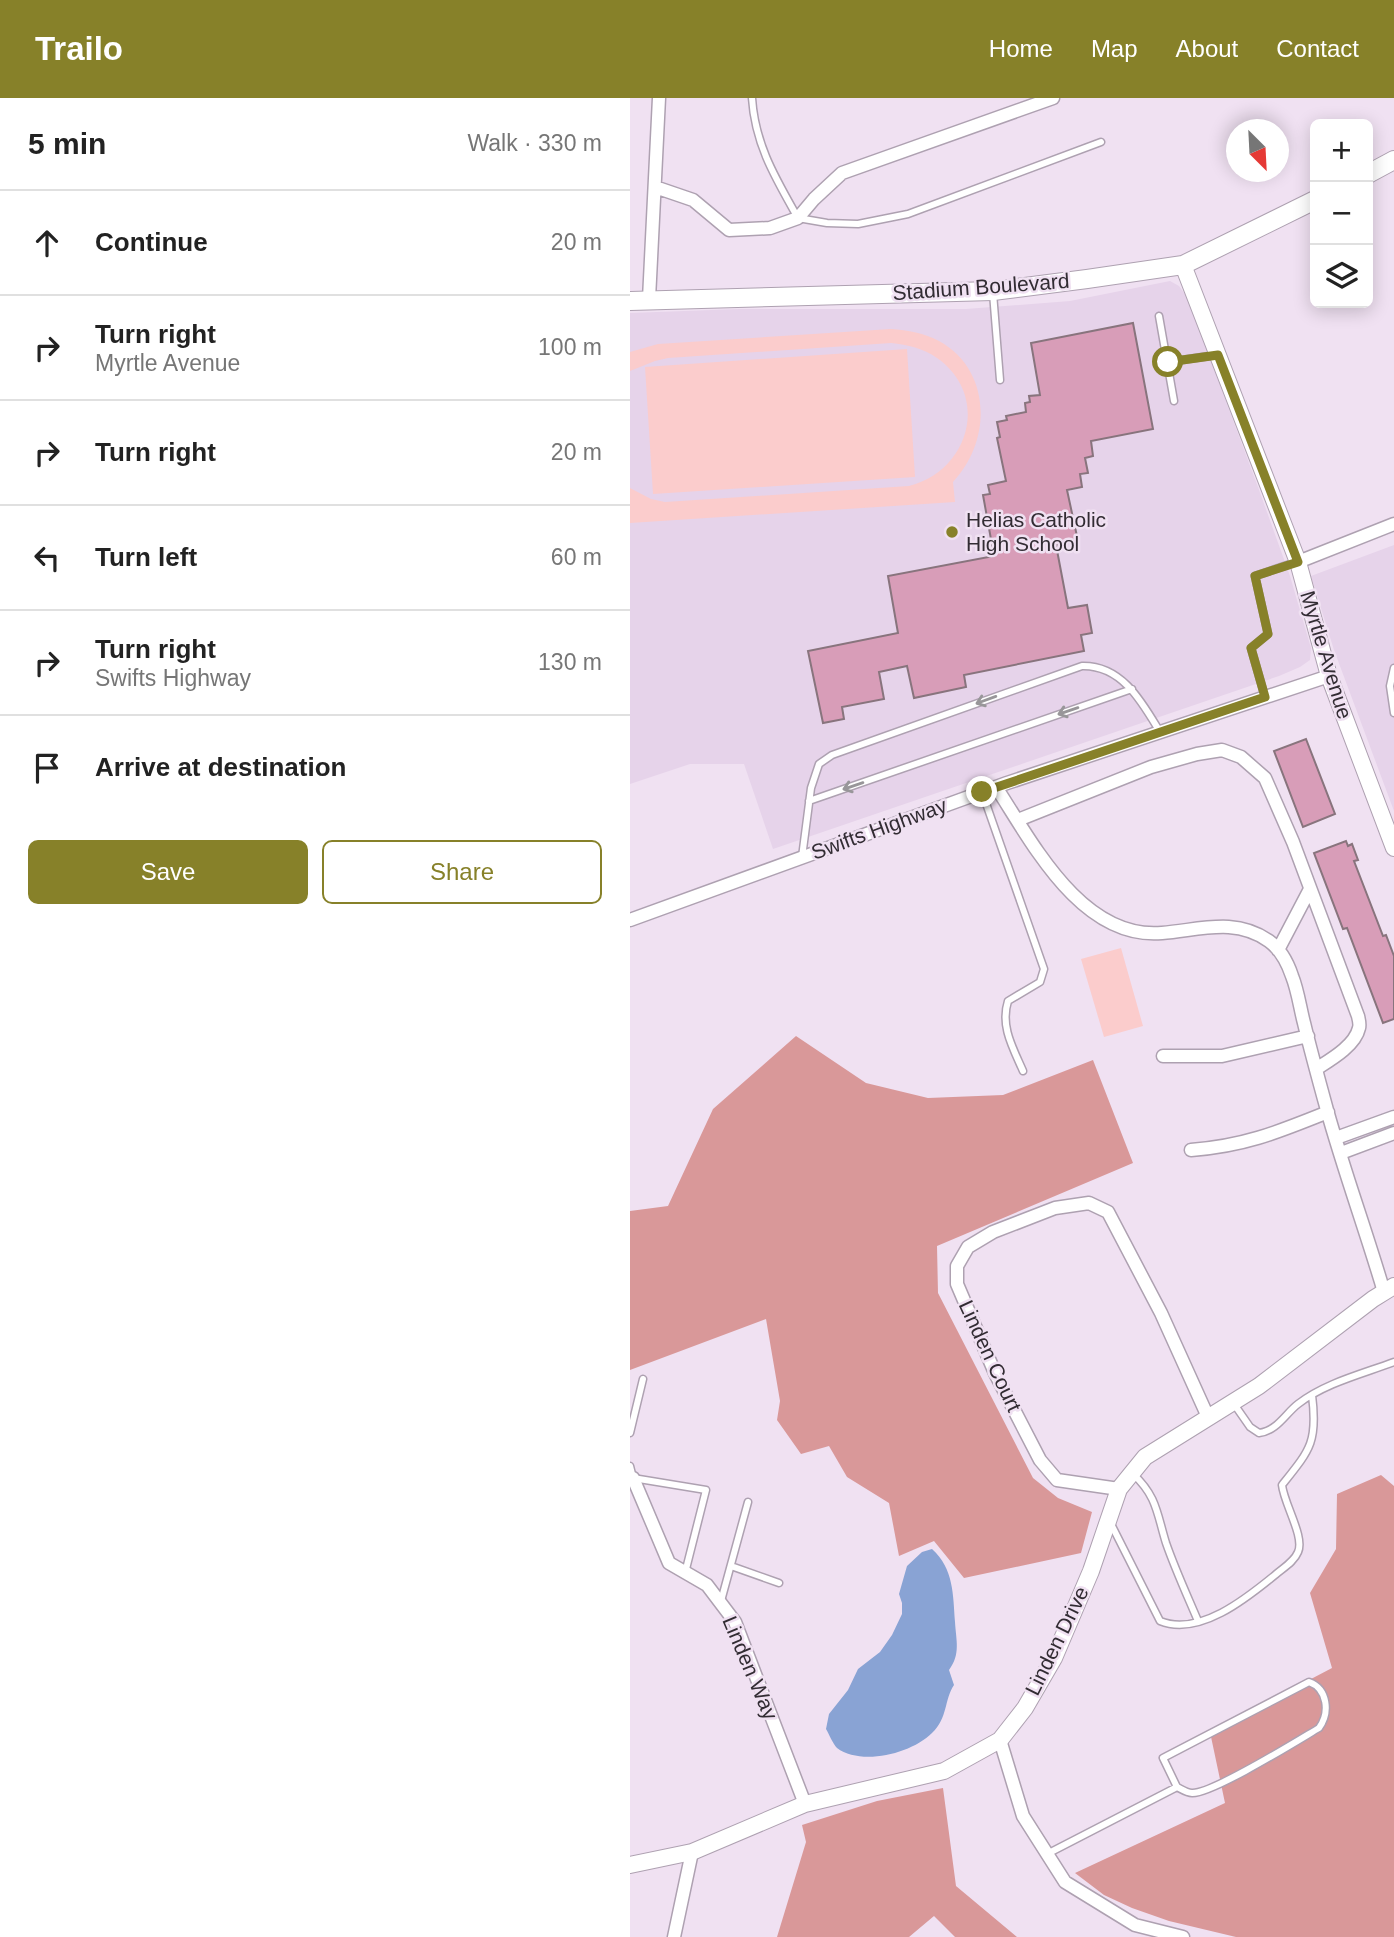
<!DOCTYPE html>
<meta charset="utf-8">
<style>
body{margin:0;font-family:Helvetica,sans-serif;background:#f6f6f6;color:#222}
.controls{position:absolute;right:21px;top:21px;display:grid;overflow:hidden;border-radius:10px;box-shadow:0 4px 18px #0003}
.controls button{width:63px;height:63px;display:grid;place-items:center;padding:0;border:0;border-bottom:2px solid #e0e0e0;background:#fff;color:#222;font:35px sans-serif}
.compass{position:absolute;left:596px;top:21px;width:63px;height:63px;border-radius:50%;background:#fff;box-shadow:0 4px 18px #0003;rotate:156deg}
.stop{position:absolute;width:21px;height:21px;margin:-16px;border:5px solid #878129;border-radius:50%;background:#fff}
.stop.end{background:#878129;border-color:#fff;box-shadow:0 2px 7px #0008}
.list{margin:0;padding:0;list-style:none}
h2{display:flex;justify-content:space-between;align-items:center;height:91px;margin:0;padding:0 28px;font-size:30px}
h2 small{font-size:23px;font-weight:400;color:#767676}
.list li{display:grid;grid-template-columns:46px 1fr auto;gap:21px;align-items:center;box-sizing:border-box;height:105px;padding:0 28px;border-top:2px solid #e0e0e0}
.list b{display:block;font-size:26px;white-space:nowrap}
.list p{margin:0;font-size:23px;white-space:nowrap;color:#767676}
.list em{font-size:23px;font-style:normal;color:#767676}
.actions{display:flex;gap:14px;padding:21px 28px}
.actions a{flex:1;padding:16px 0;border:2px solid #878129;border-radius:10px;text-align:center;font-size:24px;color:#878129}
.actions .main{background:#878129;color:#fff}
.icon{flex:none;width:38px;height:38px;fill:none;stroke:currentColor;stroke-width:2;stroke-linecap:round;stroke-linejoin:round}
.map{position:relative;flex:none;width:764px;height:1839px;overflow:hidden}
header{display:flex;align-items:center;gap:42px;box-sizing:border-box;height:98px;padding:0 35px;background:#878129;color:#fff}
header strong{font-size:33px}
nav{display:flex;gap:38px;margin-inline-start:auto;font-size:24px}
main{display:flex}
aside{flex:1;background:#fff}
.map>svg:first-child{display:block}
.built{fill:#e6d3ea}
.green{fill:#fbcccc}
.forest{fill:#d99899}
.water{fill:#89a3d4}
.building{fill:#d89db8;stroke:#88747d;stroke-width:2}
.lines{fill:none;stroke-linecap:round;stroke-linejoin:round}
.service-casing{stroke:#aea1b1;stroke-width:9}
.minor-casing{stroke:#aea1b1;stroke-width:15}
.tertiary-casing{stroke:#aea1b1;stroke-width:18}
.secondary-casing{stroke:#aea1b1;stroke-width:20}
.service{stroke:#fff;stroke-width:6}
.minor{stroke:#fff;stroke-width:12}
.tertiary{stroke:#fff;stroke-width:16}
.secondary{stroke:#fff;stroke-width:18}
.oneway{stroke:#989699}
.route{stroke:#878129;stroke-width:9}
.poi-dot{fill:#878129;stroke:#f0e1f2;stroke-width:2.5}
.labels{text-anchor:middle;stroke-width:5;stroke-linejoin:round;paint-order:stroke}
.street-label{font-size:21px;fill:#322c33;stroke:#f0e1f2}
.poi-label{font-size:21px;fill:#322c33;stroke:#f0e1f2;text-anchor:start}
</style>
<header>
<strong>Trailo</strong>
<nav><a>Home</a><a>Map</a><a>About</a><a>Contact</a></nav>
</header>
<main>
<aside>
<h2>5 min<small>Walk · 330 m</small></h2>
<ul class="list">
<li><svg class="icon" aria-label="ahead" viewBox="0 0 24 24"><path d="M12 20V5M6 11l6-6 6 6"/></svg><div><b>Continue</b></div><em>20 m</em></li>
<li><svg class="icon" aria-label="right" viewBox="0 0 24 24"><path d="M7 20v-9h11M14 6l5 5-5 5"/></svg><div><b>Turn right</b><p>Myrtle Avenue</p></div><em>100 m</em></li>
<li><svg class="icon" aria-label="right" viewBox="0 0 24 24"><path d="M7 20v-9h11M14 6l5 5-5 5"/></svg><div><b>Turn right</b></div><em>20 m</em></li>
<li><svg class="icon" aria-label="left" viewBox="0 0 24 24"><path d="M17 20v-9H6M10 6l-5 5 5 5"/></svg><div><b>Turn left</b></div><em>60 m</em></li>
<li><svg class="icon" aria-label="right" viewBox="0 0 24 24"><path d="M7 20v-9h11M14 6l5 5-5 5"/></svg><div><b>Turn right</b><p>Swifts Highway</p></div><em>130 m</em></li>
<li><svg class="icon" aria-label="arrive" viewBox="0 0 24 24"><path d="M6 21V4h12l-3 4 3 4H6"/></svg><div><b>Arrive at destination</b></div></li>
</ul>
<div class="actions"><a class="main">Save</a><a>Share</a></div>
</aside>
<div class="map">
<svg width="764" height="1839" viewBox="0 0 764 1839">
<rect width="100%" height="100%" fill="#f0e1f2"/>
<!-- built -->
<path class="built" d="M 540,183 L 549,188 L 557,199 L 628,389 L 660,478 L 681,550 L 680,562 L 670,569 L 649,578 L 143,751 L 114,666 L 60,666 L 0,686 L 0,215 L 109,211 L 336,211 L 440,203 Z
M 764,447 L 764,713 L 704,552 L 681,478 Z"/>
<!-- green -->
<path class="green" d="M 261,231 C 278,232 294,235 309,243 C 362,272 362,343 323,384 L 325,404 L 0,425 L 0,390 L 21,401 L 35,404 L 279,388 C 339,373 361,298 307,260 C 293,250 278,247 261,245 L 38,260 L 25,263 L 0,273 L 0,254 L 28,246 Z
M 277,251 L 285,379 L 23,396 L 15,269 Z
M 491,850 L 513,928 L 474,939 L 451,861 Z"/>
<!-- forest -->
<path class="forest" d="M 166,938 L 236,985 L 298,1000 L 373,997 L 463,962 L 503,1065 L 307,1148 L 308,1195 L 403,1380 L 428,1400 L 462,1414 L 451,1455 L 334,1480 L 304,1443 L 269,1458 L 259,1405 L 217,1379 L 199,1348 L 171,1356 L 147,1322 L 150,1303 L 136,1221 L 0,1272 L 0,1113 L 38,1108 L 83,1011 Z
M 751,1377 L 764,1388 L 764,1839 L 606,1839 L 539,1823 L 502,1810 L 474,1797 L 445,1775 L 595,1705 L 580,1634 L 702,1570 L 680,1495 L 706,1451 L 707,1396 Z
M 313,1690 L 326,1788 L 387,1839 L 325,1839 L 304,1818 L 279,1839 L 147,1839 L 176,1744 L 172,1727 L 247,1703 Z"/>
<!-- water -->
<path class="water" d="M 302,1451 C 324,1471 323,1497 325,1524 C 326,1542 331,1556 319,1572 L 324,1587 C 314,1602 318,1620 302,1635 C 281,1656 231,1668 207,1650 C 203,1646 199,1636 196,1631 L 199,1616 L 218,1592 L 228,1571 L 250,1554 L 262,1537 L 272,1516 L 272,1505 L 269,1496 L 277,1468 L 292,1454 Z"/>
<!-- building -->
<path class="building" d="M 503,225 L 523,331 L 461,343 L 463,358 L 455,360 L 458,375 L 450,376 L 452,389 L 437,392 L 448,443 L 426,447 L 438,510 L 457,507 L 462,535 L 451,537 L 454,553 L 334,577 L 336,589 L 284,600 L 277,568 L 249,574 L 254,601 L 212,609 L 214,621 L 193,625 L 178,553 L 268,535 L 258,478 L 364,458 L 353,397 L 360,396 L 358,387 L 376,383 L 367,340 L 370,339 L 367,324 L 377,322 L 376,318 L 396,314 L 395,305 L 400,304 L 399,298 L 410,297 L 401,245 Z
M 676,641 L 705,716 L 673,729 L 644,653 Z
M 716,743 L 718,748 L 722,746 L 728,762 L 724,763 L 753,838 L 756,837 L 764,858 L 764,921 L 753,925 L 717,830 L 713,831 L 684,755 Z"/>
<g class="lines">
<defs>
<path id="service" d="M 122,0 C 125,47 146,81 168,120 L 197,125 L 228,126 L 278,116 L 471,44
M 363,195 L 370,282
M 529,218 L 544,303
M 538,264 L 586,257
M 764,570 L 760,588 L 764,615
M 635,599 L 621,550 L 638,536 L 625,478 L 666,464
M 352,694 L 414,871 L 410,884 L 378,903 C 370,928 383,950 393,973
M 179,703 L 502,591
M 172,759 L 181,690 L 189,666 L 202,657 L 452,568 C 492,567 512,604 530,634
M 604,1306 L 620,1329 L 629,1335 C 647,1333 655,1316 668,1306 C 695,1285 732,1276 764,1264
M 0,1335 L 13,1281
M 0,1368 L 3,1380 L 76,1392 L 55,1475
M 503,1376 C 527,1398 527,1416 536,1445 C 545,1471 557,1497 568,1523
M 481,1426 L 530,1523 C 569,1539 617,1500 645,1477 C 653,1470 664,1464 668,1454 C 675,1439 654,1406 652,1387 C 680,1352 688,1344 682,1297
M 101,1468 L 149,1485
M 91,1503 L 118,1404
M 417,1756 L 547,1689 C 551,1691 557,1695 562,1695 C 582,1696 667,1643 689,1630 C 700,1615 698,1591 679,1584 L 533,1660 L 547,1689"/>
<path id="minor" d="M 25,89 L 63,102 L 99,132 L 140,130 L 168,120 L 184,101 L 212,75 L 423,0
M 19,201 L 29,0
M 668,464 L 764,426
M 366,689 C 403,746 452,842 532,835 C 570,832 605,819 639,843 C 650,851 658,866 662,878 C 668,893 670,910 674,925 C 681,954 689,983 697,1012 C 714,1073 736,1133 754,1194
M 388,722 L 521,669 L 567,656 L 592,652 L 611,659 L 635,680 L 663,744 L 728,918 C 729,922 730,927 729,930 C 725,948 700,962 686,971
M 0,822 L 377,685 L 699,578
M 648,852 L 680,791
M 533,958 L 592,958 L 678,938
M 706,1040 L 764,1019
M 561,1052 C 615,1048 648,1034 698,1014
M 711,1055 L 764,1035
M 3,1380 L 39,1465 L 77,1487 L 105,1524 L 175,1706
M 489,1391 L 427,1382 L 410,1362 L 365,1275 L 327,1186 L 327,1168 L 338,1149 L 363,1134 L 425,1110 L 459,1105 L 478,1114 L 531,1215 L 578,1319
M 370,1642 L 393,1718 L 435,1784 L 505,1827 L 553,1839
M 44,1839 L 62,1754"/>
<path id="tertiary" d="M 553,167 L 668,464 L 699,578 L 764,750
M 0,1767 L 62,1754 L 175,1706 L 314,1673 L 370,1642 L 395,1610 L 424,1560 L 461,1473 L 489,1391 L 515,1359 L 629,1288 L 743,1201 L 764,1188"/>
<path id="secondary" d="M 738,76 L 764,62
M 0,203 L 363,193 L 457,181 L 553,167 L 685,102"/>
</defs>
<!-- service casing -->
<use href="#service" class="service-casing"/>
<!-- minor casing -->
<use href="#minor" class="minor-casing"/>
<!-- tertiary casing -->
<use href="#tertiary" class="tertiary-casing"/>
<!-- secondary casing -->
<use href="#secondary" class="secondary-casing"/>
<!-- service -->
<use href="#service" class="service"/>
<!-- minor -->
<use href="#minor" class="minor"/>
<!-- tertiary -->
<use href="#tertiary" class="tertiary"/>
<!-- secondary -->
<use href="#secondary" class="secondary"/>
</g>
<!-- one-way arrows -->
<defs><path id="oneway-shaft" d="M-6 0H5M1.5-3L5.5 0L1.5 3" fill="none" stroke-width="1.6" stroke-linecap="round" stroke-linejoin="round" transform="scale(1.75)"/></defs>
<g class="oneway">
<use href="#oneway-shaft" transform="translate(356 602) rotate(160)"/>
<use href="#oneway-shaft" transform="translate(438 613) rotate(161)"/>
<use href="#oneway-shaft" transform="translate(223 688) rotate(161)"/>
</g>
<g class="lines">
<!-- route -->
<path class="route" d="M 352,694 L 635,599 L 621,550 L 638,536 L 625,478 L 668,464 L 588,257 L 538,264"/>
</g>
<!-- markers -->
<circle class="poi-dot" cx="322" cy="434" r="7"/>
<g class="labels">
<!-- street labels -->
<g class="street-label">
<text transform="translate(351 189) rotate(-4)" y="7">Stadium Boulevard</text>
<text transform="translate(696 557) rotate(73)" y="7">Myrtle Avenue</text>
<text transform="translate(249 731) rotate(-20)" y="7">Swifts Highway</text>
<text transform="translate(360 1258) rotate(65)" y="7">Linden Court</text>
<text transform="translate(427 1543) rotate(-64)" y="7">Linden Drive</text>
<text transform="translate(120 1570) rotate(67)" y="7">Linden Way</text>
</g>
<!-- poi labels -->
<g class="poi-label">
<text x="336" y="429">Helias Catholic<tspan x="336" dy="24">High School</tspan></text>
</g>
</g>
</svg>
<div class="controls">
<button>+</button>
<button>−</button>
<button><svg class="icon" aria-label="layers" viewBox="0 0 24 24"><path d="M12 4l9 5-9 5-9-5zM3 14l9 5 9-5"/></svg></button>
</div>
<svg class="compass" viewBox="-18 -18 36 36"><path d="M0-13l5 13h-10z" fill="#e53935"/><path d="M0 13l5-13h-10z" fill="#767676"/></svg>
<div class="stop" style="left:538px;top:264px"></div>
<div class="stop end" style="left:352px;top:694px"></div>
</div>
</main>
